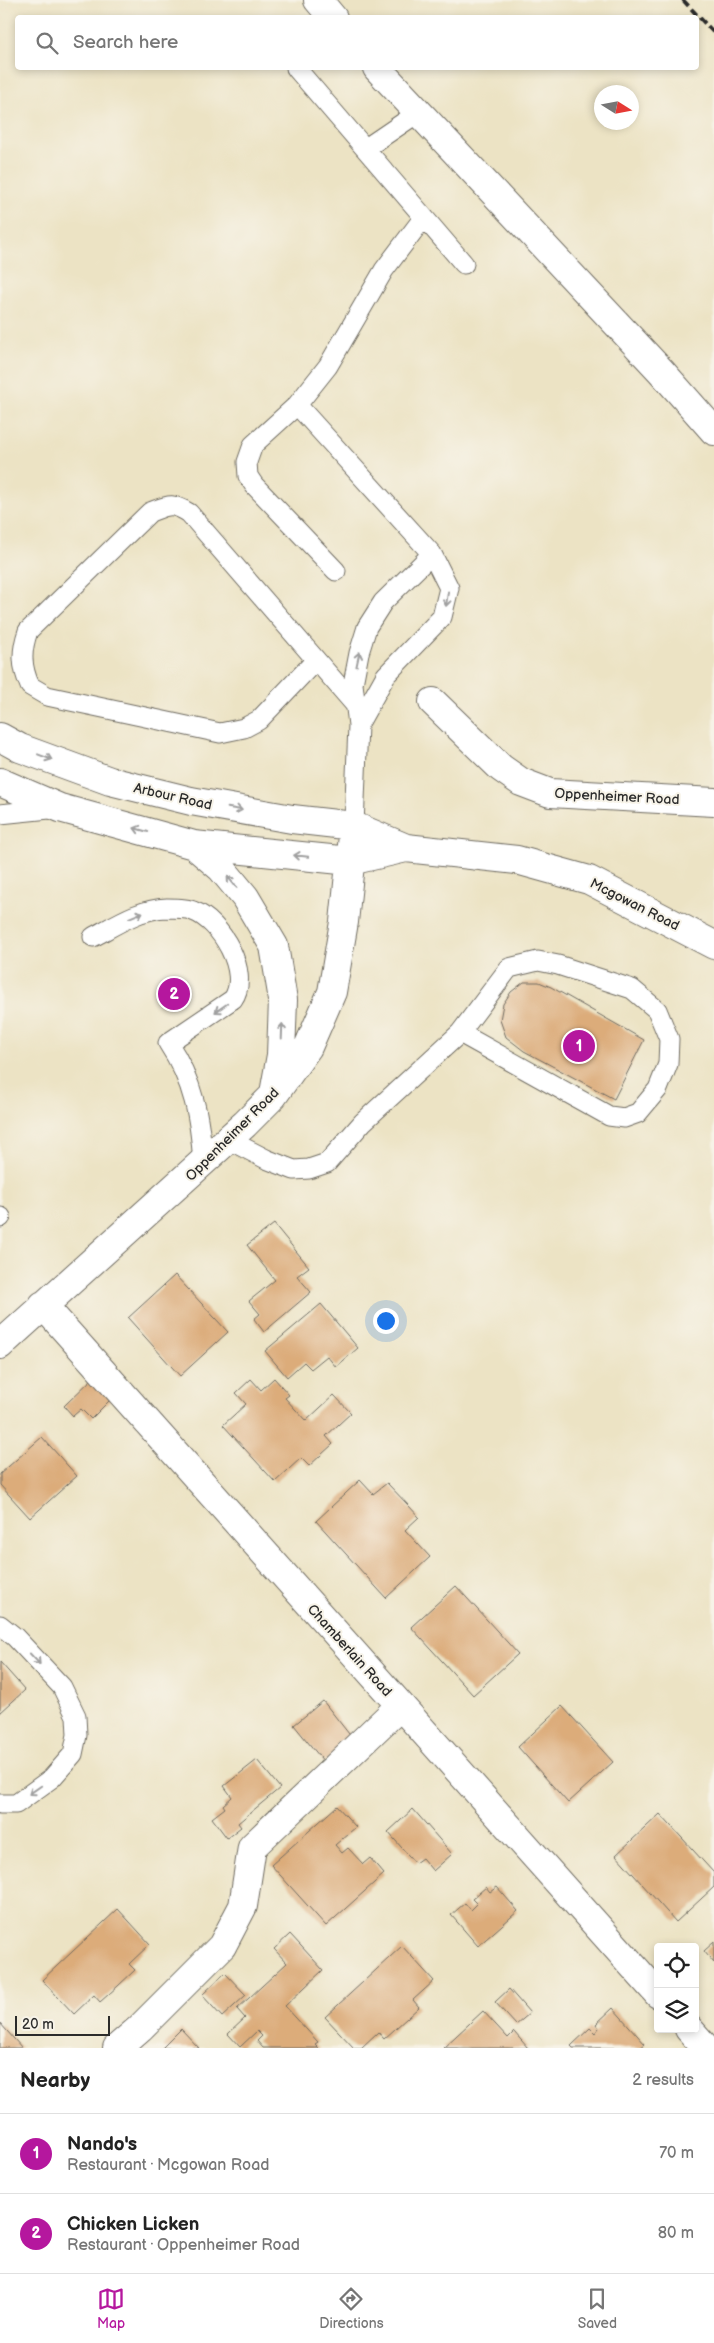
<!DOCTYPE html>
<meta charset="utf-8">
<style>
body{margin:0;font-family:"Balsamiq Sans",sans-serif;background:#f2f2f2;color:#222}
.controls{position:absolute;right:15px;bottom:15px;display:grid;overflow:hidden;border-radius:5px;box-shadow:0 2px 8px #0003}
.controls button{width:45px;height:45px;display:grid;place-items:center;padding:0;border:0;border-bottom:1px solid #e0e0e0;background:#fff;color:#222;font:25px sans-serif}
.compass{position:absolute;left:594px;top:85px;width:45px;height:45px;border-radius:50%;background:#fff;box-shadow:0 2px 8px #0003;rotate:101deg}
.scale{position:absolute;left:15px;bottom:12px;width:95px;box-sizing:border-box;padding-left:5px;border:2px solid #2b2b2b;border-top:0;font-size:14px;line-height:18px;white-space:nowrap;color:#2b2b2b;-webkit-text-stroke:4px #f7f3e8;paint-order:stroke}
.you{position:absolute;left:385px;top:1320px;width:18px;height:18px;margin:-12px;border:4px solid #fff;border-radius:50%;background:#1a73e8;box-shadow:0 0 0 8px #1a73e833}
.badge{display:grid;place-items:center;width:32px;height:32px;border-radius:50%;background:#b5179e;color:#fff;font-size:16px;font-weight:700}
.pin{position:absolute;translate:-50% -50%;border:2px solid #fff;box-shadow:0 1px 5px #0006}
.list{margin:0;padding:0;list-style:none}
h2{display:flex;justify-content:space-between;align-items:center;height:65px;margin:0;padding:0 20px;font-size:21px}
h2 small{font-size:16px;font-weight:400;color:#767676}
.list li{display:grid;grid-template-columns:32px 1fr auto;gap:15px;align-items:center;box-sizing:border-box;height:80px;padding:0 20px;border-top:1px solid #e0e0e0}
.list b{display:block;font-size:19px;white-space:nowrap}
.list p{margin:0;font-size:16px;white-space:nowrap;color:#767676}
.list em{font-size:16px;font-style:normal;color:#767676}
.icon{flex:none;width:28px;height:28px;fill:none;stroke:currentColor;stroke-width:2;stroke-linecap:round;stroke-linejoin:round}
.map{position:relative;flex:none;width:714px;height:2048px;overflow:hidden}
.search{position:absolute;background:#fff;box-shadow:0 2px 8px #0003;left:15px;right:15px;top:15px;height:55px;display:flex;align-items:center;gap:12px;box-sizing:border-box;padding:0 18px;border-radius:5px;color:#767676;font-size:19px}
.sheet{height:225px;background:#fff}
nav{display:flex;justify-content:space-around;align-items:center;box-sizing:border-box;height:70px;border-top:1px solid #e0e0e0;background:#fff;font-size:14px;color:#767676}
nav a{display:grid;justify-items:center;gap:2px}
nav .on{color:#b5179e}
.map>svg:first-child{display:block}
.building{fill:#dcac7a}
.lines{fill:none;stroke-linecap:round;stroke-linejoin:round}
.lane-casing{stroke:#6f6b61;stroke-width:21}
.street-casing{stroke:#6f6b61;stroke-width:30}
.lane{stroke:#fff;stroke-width:19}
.street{stroke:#fff;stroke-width:28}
.rail{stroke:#2b2b2b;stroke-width:4;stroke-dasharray:8 4;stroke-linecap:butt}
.oneway{stroke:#a0a0a0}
.labels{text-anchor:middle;stroke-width:4;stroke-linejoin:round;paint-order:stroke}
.street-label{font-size:14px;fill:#2b2b2b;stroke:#f7f3e8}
</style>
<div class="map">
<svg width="714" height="2048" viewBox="0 0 714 2048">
<rect width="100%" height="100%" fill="#f7f3e8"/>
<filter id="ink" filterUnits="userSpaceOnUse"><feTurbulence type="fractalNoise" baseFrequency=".02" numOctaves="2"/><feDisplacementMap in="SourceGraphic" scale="10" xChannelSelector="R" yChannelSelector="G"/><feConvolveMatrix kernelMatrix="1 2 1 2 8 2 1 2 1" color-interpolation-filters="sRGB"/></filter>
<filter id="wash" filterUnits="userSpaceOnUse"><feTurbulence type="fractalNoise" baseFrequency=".0096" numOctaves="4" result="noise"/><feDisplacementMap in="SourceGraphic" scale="20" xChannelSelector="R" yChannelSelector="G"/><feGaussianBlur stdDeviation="1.12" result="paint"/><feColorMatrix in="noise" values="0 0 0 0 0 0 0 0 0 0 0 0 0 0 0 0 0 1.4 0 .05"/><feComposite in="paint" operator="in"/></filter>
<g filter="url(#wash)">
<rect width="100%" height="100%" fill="#ece3c4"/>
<g id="blocks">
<!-- building -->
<path class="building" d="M 524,982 L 539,982 L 551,987 L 644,1040 L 614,1099 L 524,1051 L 506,1037 L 500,1020 L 503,1004 L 511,992 Z
M 274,1224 L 309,1267 L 297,1276 L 311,1292 L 264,1332 L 254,1319 L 260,1314 L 249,1301 L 275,1280 L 247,1245 Z
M 175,1275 L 228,1332 L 180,1376 L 128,1318 Z
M 321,1304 L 358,1348 L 336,1367 L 327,1356 L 311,1369 L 304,1362 L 287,1377 L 265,1351 Z
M 96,1375 L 115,1395 L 91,1419 L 81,1409 L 73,1416 L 64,1406 Z
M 274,1378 L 289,1395 L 285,1398 L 306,1421 L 334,1395 L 351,1413 L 326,1436 L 333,1444 L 309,1466 L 301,1458 L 275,1482 L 223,1425 L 246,1404 L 236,1393 L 251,1379 L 261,1390 Z
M 42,1437 L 77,1476 L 30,1518 L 0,1485 L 0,1474 Z
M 360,1480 L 373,1494 L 387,1483 L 409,1506 L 419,1517 L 405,1530 L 430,1557 L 386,1598 L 316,1521 Z
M 456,1586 L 518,1654 L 473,1695 L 411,1627 Z
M 0,1662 L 25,1690 L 0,1713 Z
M 323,1701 L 353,1739 L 324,1762 L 294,1725 Z
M 562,1706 L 613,1762 L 568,1803 L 518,1747 Z
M 257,1760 L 280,1788 L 238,1823 L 241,1827 L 227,1838 L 212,1818 L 225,1808 L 223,1805 L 232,1797 L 224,1786 Z
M 337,1806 L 356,1827 L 335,1845 L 342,1853 L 348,1848 L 363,1864 L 370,1858 L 384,1874 L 326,1926 L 271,1865 Z
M 413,1809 L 452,1854 L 433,1871 L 422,1858 L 415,1863 L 388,1832 Z
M 660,1814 L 714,1873 L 714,1887 L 676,1922 L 616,1855 Z
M 486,1887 L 490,1892 L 497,1887 L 518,1911 L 478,1946 L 451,1915 L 465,1903 L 471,1910 L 477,1904 L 472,1899 Z
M 118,1909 L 150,1944 L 129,1964 L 135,1970 L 118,1986 L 100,2002 L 94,1995 L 74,2014 L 42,1980 Z
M 290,1934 L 323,1970 L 285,2006 L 318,2042 L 315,2044 L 319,2048 L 263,2048 L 257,2041 L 262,2036 L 257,2031 L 240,2047 L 228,2034 L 245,2018 L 237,2009 L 287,1963 L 274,1949 Z
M 714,1942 L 714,1963 L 704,1951 Z
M 402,1946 L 434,1981 L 413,2000 L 419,2007 L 384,2039 L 378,2032 L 361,2048 L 354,2048 L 325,2017 Z
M 225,1973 L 246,1995 L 222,2017 L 202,1995 Z
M 509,1989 L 530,2013 L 516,2025 L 495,2002 Z
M 613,2008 L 645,2044 L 640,2048 L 573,2048 L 571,2046 L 590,2028 L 595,2033 L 599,2028 L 596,2024 Z
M 483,2011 L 508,2038 L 514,2032 L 528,2048 L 443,2048 Z
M 0,2023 L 22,2048 L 0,2048 Z
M 181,2029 L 199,2048 L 162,2048 Z"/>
</g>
</g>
<g filter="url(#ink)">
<use href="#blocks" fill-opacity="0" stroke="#6f6b61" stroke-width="1"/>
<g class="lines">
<defs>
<path id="lane" d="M 296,68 L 464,264
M 366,148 L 419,112
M 297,405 L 432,554 L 449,588 L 442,617 L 386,675 L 358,725
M 336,571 L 254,485 L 248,476 L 247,462 L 253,445 L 297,405 L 328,366 L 384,270 L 424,217
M 316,660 L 259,720 L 244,728 L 220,733 L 47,696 L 30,686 C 21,666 21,651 28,631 L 150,512 C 169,505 171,502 189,513 L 356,706
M 0,814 L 59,808
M 354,826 L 358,725 L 353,684 L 359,653 L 367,627 L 383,602 L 432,554
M 93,937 C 117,924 139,909 167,908 C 174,908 187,908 193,911 C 221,921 251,973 233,999 L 168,1043 C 194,1082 200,1118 203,1164
M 227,1139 L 266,1159 L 294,1170 L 309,1169 L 327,1163 L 363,1122 L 460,1033 L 509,968 L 538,961 L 558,965 L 632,989 L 657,1010 L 669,1039 L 668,1064 L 658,1089 L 638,1113 L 624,1118 L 609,1116 L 460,1033
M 0,1218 L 1,1217
M 0,1625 L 15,1637 L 62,1687 L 76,1716 L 77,1735 L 73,1754 L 52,1778 L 16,1804 L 0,1804"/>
<path id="street" d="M 318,0 L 333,18
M 377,68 L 661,371 L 714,431
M 433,702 L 501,768 L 521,782 L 550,793 L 714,802
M 0,737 L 20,748 L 110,781 L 191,801 L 292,819 L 354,826 L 406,848 L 517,860 L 589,880 L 714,945
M 0,782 L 60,808 L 194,845 L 350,861 L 406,848
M 194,845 L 221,868 L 245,897 L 274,946 L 283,1000 L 281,1055 L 275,1088
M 43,1305 L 658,1994
M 0,1345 L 245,1124 L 273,1096 L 308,1047 L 332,992 L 344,922 L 354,826
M 689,2029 L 706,2048
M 117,2048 L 140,2028 L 222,1946 L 243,1906 L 252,1847 L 400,1706"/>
</defs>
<!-- lane casing -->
<use href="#lane" class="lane-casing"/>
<!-- street casing -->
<use href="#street" class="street-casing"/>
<!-- lane -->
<use href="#lane" class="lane"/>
<!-- street -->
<use href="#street" class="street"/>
<!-- rail -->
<path class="rail" d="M 683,0 L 714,33"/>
</g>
<!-- one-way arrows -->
<defs><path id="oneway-shaft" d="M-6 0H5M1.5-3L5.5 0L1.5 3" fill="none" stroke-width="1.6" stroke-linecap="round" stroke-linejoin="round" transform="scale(1.25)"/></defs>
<g class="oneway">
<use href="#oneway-shaft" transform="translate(447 599) rotate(98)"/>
<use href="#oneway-shaft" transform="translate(358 659) rotate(-78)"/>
<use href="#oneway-shaft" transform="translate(45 757) rotate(21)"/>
<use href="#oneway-shaft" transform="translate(235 809) rotate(10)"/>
<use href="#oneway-shaft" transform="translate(141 830) rotate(-164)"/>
<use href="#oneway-shaft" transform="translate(301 856) rotate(-174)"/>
<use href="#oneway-shaft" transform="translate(232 882) rotate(-130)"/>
<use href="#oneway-shaft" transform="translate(136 915) rotate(-22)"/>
<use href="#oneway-shaft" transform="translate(221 1008) rotate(145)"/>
<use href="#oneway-shaft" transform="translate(282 1031) rotate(-88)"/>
<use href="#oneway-shaft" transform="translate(35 1659) rotate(47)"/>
<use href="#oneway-shaft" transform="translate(35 1790) rotate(145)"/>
</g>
</g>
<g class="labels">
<!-- street labels -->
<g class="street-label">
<text transform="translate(173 796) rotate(13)" y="5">Arbour Road</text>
<text transform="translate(617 796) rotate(3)" y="5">Oppenheimer Road</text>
<text transform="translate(635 904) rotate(27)" y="5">Mcgowan Road</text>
<text transform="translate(232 1134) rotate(-45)" y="5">Oppenheimer Road</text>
<text transform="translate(350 1650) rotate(48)" y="5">Chamberlain Road</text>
</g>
</g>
</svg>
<div class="controls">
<button><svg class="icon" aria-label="locate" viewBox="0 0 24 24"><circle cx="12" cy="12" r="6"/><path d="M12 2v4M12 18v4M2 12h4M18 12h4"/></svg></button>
<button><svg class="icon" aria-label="layers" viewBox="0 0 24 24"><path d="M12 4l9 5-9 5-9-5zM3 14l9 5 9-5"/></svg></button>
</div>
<svg class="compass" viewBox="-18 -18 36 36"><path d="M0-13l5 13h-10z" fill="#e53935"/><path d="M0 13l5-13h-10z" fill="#767676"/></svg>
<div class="scale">20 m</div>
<div class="you"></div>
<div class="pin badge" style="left:579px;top:1046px">1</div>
<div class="pin badge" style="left:174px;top:994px">2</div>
<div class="search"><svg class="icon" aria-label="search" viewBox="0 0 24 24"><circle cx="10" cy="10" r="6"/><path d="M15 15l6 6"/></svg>Search here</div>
</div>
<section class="sheet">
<h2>Nearby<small>2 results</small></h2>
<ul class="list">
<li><span class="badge">1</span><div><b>Nando's</b><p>Restaurant · Mcgowan Road</p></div><em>70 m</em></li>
<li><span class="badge">2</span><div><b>Chicken Licken</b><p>Restaurant · Oppenheimer Road</p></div><em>80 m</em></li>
</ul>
</section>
<nav>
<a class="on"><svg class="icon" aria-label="map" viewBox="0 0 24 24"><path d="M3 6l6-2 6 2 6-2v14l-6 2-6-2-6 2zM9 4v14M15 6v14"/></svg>Map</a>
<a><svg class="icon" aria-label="directions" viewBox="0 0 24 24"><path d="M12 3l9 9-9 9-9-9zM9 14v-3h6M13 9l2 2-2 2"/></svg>Directions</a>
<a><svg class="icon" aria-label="saved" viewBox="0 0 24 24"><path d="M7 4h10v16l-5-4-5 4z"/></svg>Saved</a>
</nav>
